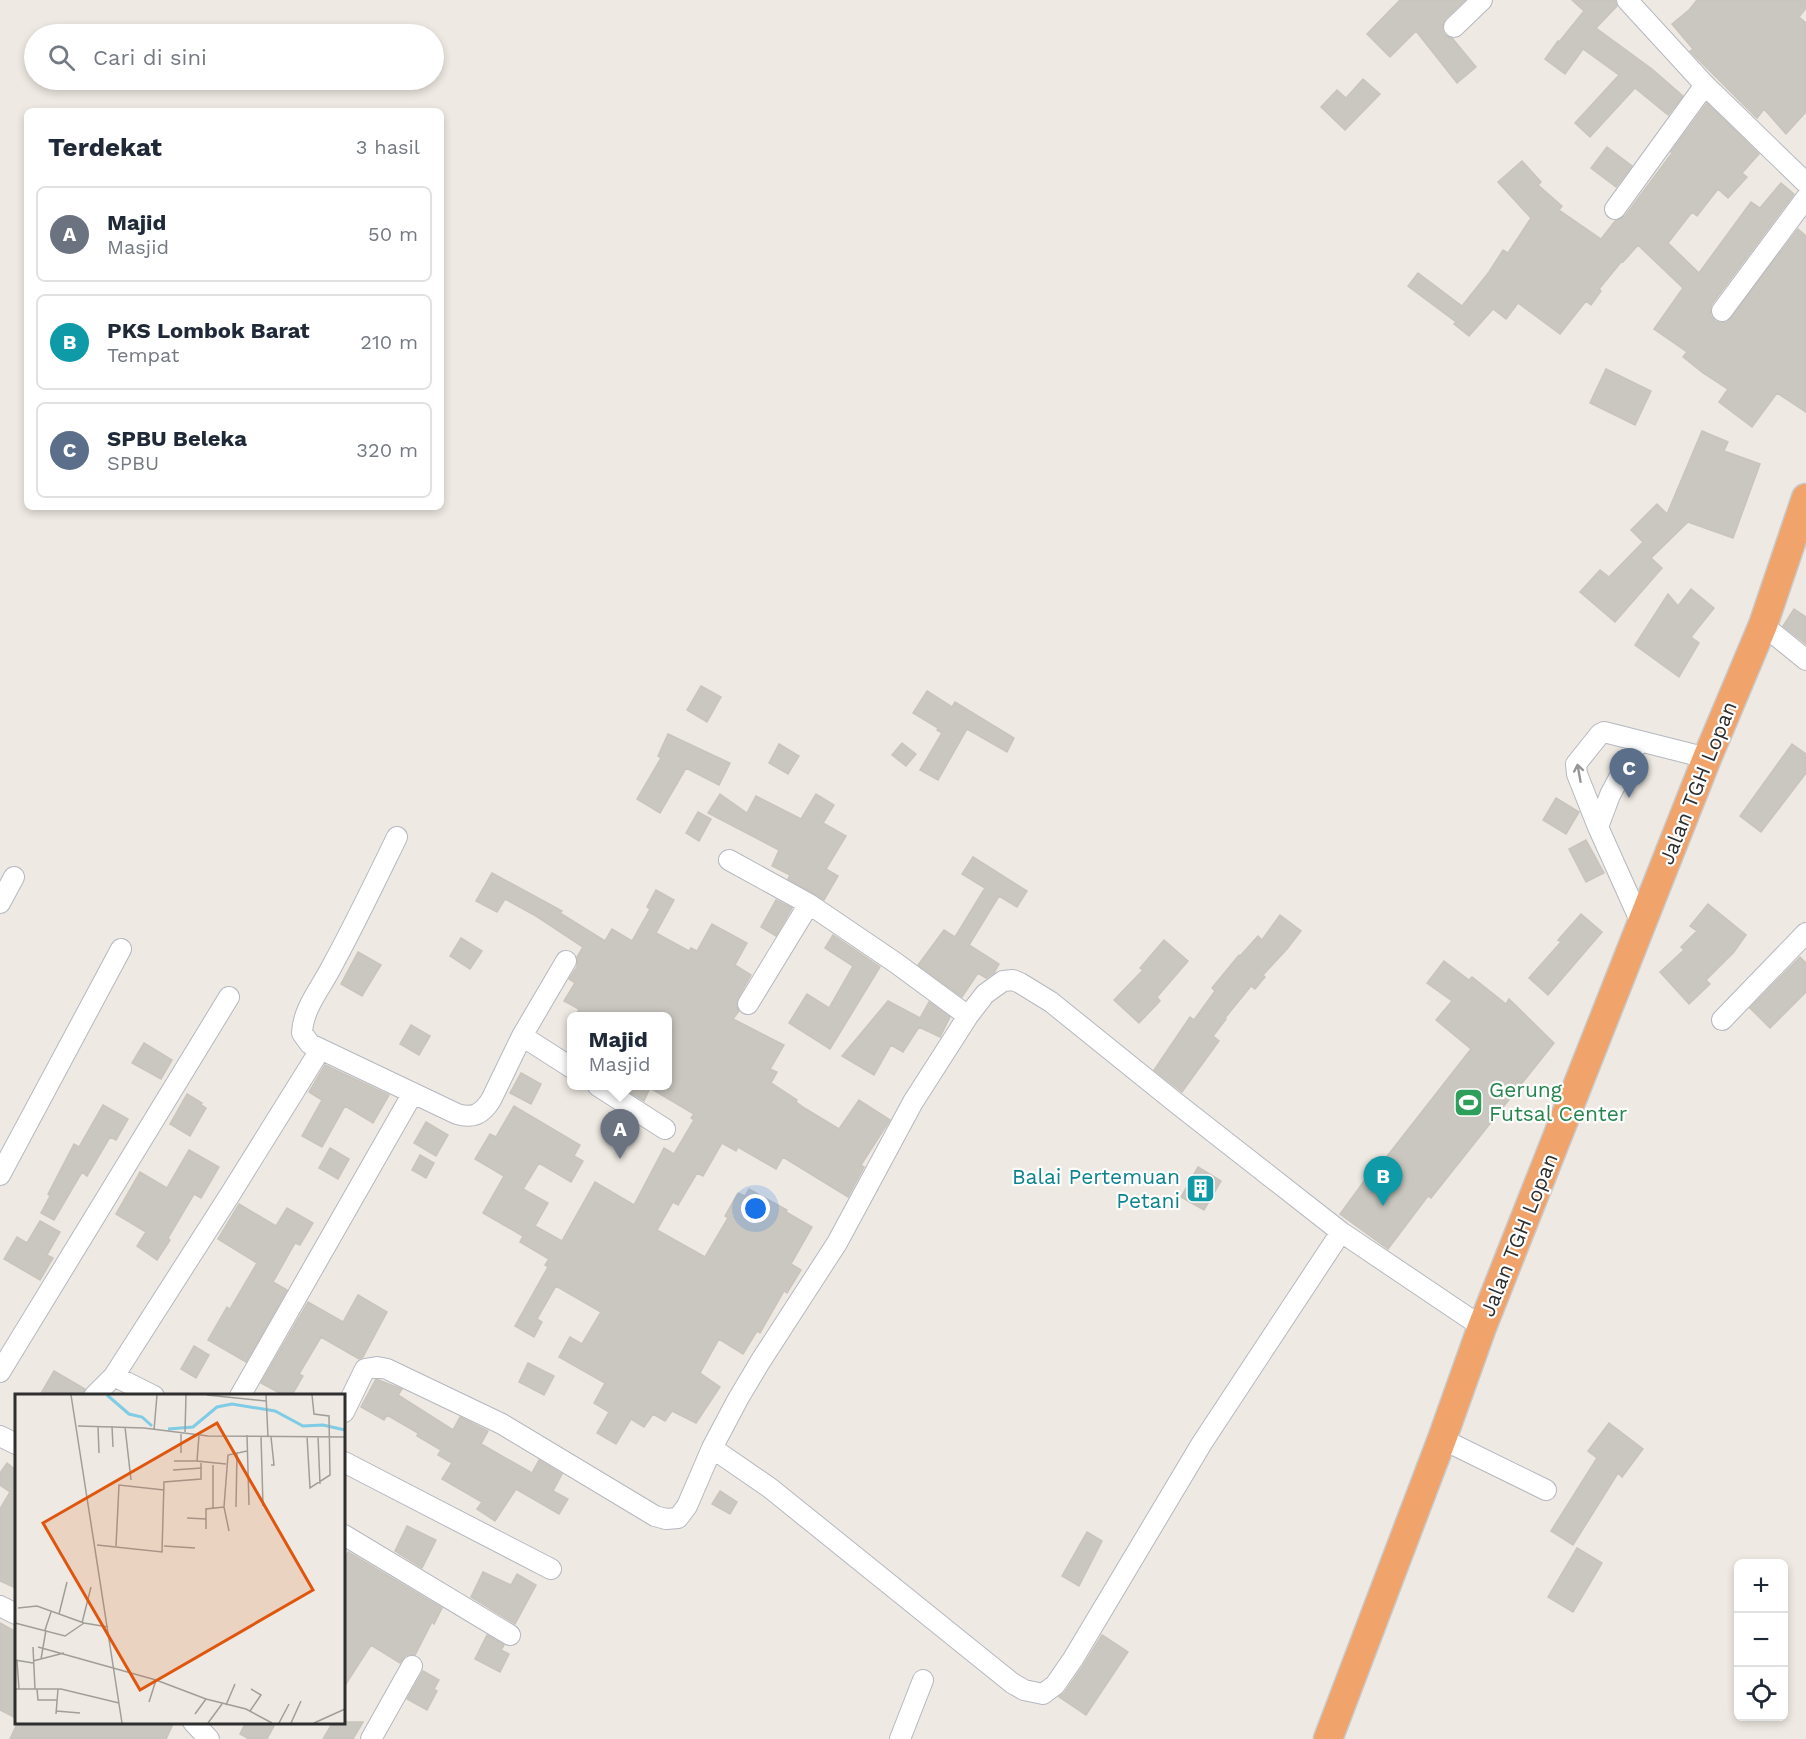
<!DOCTYPE html>
<html lang="id">
<meta charset="utf-8">
<style>
body{margin:0;font-family:"Work Sans",sans-serif;background:#f6f6f7;color:#1f2937}
.controls{position:absolute;right:18px;bottom:18px;display:grid;overflow:hidden;border-radius:9px;box-shadow:0 3px 9px #0003}
.controls button{width:54px;height:54px;display:grid;place-items:center;padding:0;border:0;border-bottom:2px solid #e0e1e3;background:#fff;color:#1f2937;font:30px sans-serif}
.you{position:absolute;left:756px;top:1209px;width:21px;height:21px;margin:-15px;border:4px solid #fff;border-radius:50%;background:#1a73e8;box-shadow:0 0 0 9px #1a73e833}
.badge{display:grid;place-items:center;width:39px;height:39px;border-radius:50%;background:#0b8043;color:#fff;font-size:20px;font-weight:700}
.pin{position:absolute;translate:-50% -50px;filter:drop-shadow(0 2px 3px #0008)}
.pin::after{content:'';position:absolute;top:32px;width:21px;height:18px;background:inherit;clip-path:polygon(0 0,100% 0,50% 100%)}
.popup{position:absolute;left:567px;top:1012px;width:105px;height:78px;box-sizing:border-box;display:grid;place-content:center;border-radius:9px;background:#fff;filter:drop-shadow(0 2px 4px #0005);font-size:20px;white-space:nowrap;color:#747a83}
.popup b{font-size:22px;color:#1f2937}
.popup::after{content:'';position:absolute;left:50%;top:100%;margin-left:-12px;border:12px solid transparent;border-top-color:#fff}
.list{margin:0;padding:0;list-style:none}
h2{display:flex;justify-content:space-between;align-items:center;height:78px;margin:0;padding:0 24px;font-size:26px}
h2 small{font-size:20px;font-weight:400;color:#747a83}
.list li{display:grid;grid-template-columns:39px 1fr auto;gap:18px;align-items:center;box-sizing:border-box;height:96px;margin:0 12px 12px;padding:0 12px;border:2px solid #e0e1e3;border-radius:9px}
.list b{display:block;font-size:22px;white-space:nowrap}
.list p{margin:0;font-size:20px;white-space:nowrap;color:#747a83}
.list em{font-size:20px;font-style:normal;color:#747a83}
.icon{flex:none;width:33px;height:33px;fill:none;stroke:currentColor;stroke-width:2;stroke-linecap:round;stroke-linejoin:round}
.map{position:relative;flex:none;width:1806px;height:1739px;overflow:hidden}
.search{position:absolute;background:#fff;box-shadow:0 3px 9px #0003;left:24px;top:24px;width:420px;height:66px;display:flex;align-items:center;gap:15px;box-sizing:border-box;padding:0 21px;border-radius:33px;color:#747a83;font-size:22px}
.panel{position:absolute;background:#fff;box-shadow:0 3px 9px #0003;left:24px;top:108px;width:420px;height:402px;border-radius:9px}
.map>svg:first-child{display:block}
.building{fill:#cac7c0;stroke:#c9c4bc;stroke-width:1.5}
.lines{fill:none;stroke-linecap:round;stroke-linejoin:round}
.minor-casing{stroke:#b5b8c0;stroke-width:22}
.highway-casing{stroke:#c9c9c9;stroke-width:31}
.minor{stroke:#fff;stroke-width:20}
.highway{stroke:#f0a36b;stroke-width:28}
.oneway{stroke:#969696}
.labels{text-anchor:middle;stroke-width:4.5;stroke-linejoin:round;paint-order:stroke}
.street-label{font-size:21px;fill:#2e2e2e;stroke:#fff}
.leisure-label{font-size:21px;fill:#27864d;stroke:#fff;text-anchor:start}
.culture-label{font-size:21px;fill:#0d838f;stroke:#fff;text-anchor:end}
.inset-river{fill:none;stroke:#80cbe5;stroke-width:3}
.inset-road{fill:none;stroke:#a19e9a;stroke-width:1.5}
.view{fill:#df570e;fill-opacity:0.15;stroke:#df570e;stroke-width:3}
.inset-edge{fill:none;stroke:#2e2e2e;stroke-width:3}
</style>
<div class="map">
<svg width="1806" height="1739" viewBox="0 0 1806 1739">
<rect width="100%" height="100%" fill="#eee9e2"/>
<!-- building -->
<path class="building" d="M 1400,0 L 1465,0 L 1445,19 L 1442,29 L 1445,35 L 1453,39 L 1476,67 L 1457,83 L 1416,31 L 1390,57 L 1367,34 Z
M 1572,0 L 1615,0 L 1617,6 L 1596,28 L 1652,69 L 1683,96 L 1668,115 L 1635,88 L 1590,137 L 1575,123 L 1619,75 L 1583,49 L 1565,74 L 1545,59 L 1558,41 L 1559,42 L 1584,11 Z
M 1697,0 L 1806,0 L 1806,8 L 1799,17 L 1806,23 L 1806,112 L 1786,134 L 1764,109 L 1757,118 L 1690,51 L 1693,49 L 1672,24 L 1689,10 Z
M 1363,79 L 1380,94 L 1345,130 L 1321,107 L 1337,90 L 1346,98 Z
M 1707,103 L 1759,154 L 1742,173 L 1747,177 L 1728,198 L 1718,189 L 1697,216 L 1692,212 L 1668,243 L 1699,273 L 1751,202 L 1760,208 L 1781,183 L 1794,194 L 1712,304 L 1710,310 L 1711,316 L 1715,321 L 1721,323 L 1727,322 L 1798,229 L 1806,236 L 1806,412 L 1777,393 L 1752,427 L 1719,402 L 1728,389 L 1703,373 L 1683,357 L 1687,352 L 1654,329 L 1683,288 L 1638,245 L 1623,262 L 1622,261 L 1599,289 L 1601,291 L 1591,305 L 1586,301 L 1560,334 L 1518,303 L 1506,319 L 1493,309 L 1469,336 L 1454,324 L 1456,322 L 1408,286 L 1418,273 L 1462,306 L 1489,272 L 1503,250 L 1508,253 L 1531,218 L 1498,182 L 1522,161 L 1541,182 L 1538,185 L 1562,206 L 1559,210 L 1601,239 L 1615,221 L 1625,216 L 1672,153 L 1671,152 Z
M 1607,147 L 1632,166 L 1616,187 L 1591,168 Z
M 1606,369 L 1651,391 L 1635,425 L 1590,403 Z
M 1702,431 L 1728,442 L 1724,451 L 1760,464 L 1733,538 L 1688,522 L 1651,558 L 1662,568 L 1615,622 L 1580,592 L 1600,570 L 1609,577 L 1643,542 L 1631,530 L 1657,504 L 1667,514 Z
M 1691,589 L 1714,608 L 1691,637 L 1699,643 L 1679,677 L 1635,645 L 1668,594 L 1678,606 Z
M 1794,609 L 1806,617 L 1806,644 L 1783,626 Z
M 701,686 L 721,697 L 707,722 L 687,710 Z
M 927,691 L 952,707 L 955,702 L 1014,738 L 1007,752 L 967,729 L 938,780 L 920,770 L 942,733 L 937,730 L 938,728 L 913,713 Z
M 668,734 L 730,763 L 719,785 L 686,768 L 660,813 L 637,799 L 661,758 L 658,756 Z
M 902,743 L 916,754 L 906,766 L 892,755 Z
M 779,744 L 799,756 L 788,774 L 769,763 Z
M 1792,744 L 1806,754 L 1806,773 L 1761,832 L 1740,816 Z
M 720,794 L 747,813 L 756,796 L 801,819 L 816,794 L 834,805 L 823,823 L 846,836 L 826,869 L 838,876 L 824,900 L 788,879 L 790,875 L 772,866 L 779,850 L 708,813 Z
M 1556,798 L 1579,812 L 1566,834 L 1543,820 Z
M 698,812 L 711,819 L 699,841 L 686,833 Z
M 1586,840 L 1604,873 L 1586,882 L 1569,849 Z
M 973,857 L 1027,891 L 1017,907 L 999,896 L 969,945 L 999,964 L 994,973 L 986,978 L 978,973 L 962,997 L 918,965 L 944,930 L 955,937 L 985,888 L 962,874 Z
M 492,873 L 562,911 L 560,913 L 605,941 L 612,929 L 632,941 L 650,909 L 647,907 L 656,890 L 674,900 L 656,933 L 689,951 L 691,948 L 697,951 L 712,924 L 747,943 L 735,965 L 751,975 L 738,998 L 736,1004 L 739,1011 L 733,1019 L 784,1045 L 770,1069 L 777,1072 L 771,1083 L 797,1100 L 796,1102 L 806,1109 L 839,1129 L 859,1100 L 890,1120 L 861,1165 L 864,1167 L 848,1197 L 783,1157 L 776,1169 L 738,1147 L 736,1151 L 722,1143 L 703,1176 L 697,1173 L 678,1205 L 673,1202 L 657,1230 L 705,1257 L 728,1218 L 725,1216 L 738,1193 L 745,1196 L 749,1189 L 787,1210 L 786,1212 L 812,1227 L 791,1264 L 801,1270 L 787,1293 L 784,1291 L 760,1333 L 757,1331 L 743,1354 L 719,1339 L 700,1373 L 720,1387 L 696,1423 L 672,1411 L 665,1421 L 653,1414 L 644,1427 L 631,1419 L 616,1444 L 597,1433 L 609,1412 L 594,1403 L 605,1383 L 559,1357 L 570,1337 L 582,1344 L 601,1312 L 556,1286 L 537,1319 L 542,1322 L 534,1337 L 515,1326 L 548,1267 L 545,1265 L 549,1259 L 520,1242 L 523,1236 L 483,1213 L 504,1176 L 475,1159 L 490,1134 L 496,1137 L 514,1106 L 580,1145 L 574,1156 L 583,1161 L 571,1182 L 539,1163 L 523,1189 L 548,1203 L 535,1226 L 562,1241 L 595,1182 L 634,1205 L 664,1148 L 674,1154 L 694,1120 L 691,1118 L 694,1114 L 650,1088 L 644,1101 L 619,1086 L 668,1086 L 668,1017 L 575,1017 L 579,1009 L 564,1001 L 575,983 L 569,979 L 577,967 L 577,957 L 583,947 L 536,916 L 505,899 L 497,912 L 476,901 Z
M 776,900 L 792,908 L 776,936 L 761,927 Z
M 1708,904 L 1746,935 L 1734,952 L 1706,980 L 1710,984 L 1689,1004 L 1660,972 L 1684,950 L 1681,947 L 1697,931 L 1690,926 Z
M 1581,914 L 1602,932 L 1548,995 L 1529,978 L 1561,942 L 1558,940 Z
M 1280,915 L 1301,931 L 1287,949 L 1263,975 L 1265,977 L 1255,989 L 1251,986 L 1225,1018 L 1226,1019 L 1213,1036 L 1219,1041 L 1182,1092 L 1154,1070 L 1190,1017 L 1194,1020 L 1215,991 L 1212,988 L 1239,955 L 1240,956 L 1258,936 L 1262,940 Z
M 833,935 L 880,967 L 830,1049 L 789,1023 L 807,994 L 829,1008 L 853,966 L 825,948 Z
M 461,938 L 482,951 L 470,969 L 450,956 Z
M 1164,940 L 1188,961 L 1157,997 L 1160,1001 L 1139,1023 L 1114,1000 L 1143,970 L 1140,968 Z
M 358,952 L 381,965 L 362,996 L 341,984 Z
M 1800,957 L 1806,963 L 1806,992 L 1770,1028 L 1750,1008 Z
M 1444,961 L 1469,980 L 1472,977 L 1506,1004 L 1509,999 L 1554,1043 L 1431,1198 L 1428,1196 L 1388,1249 L 1340,1214 L 1378,1162 L 1381,1164 L 1471,1049 L 1436,1020 L 1452,1001 L 1427,983 Z
M 888,1001 L 920,1018 L 929,1002 L 950,1017 L 940,1037 L 919,1027 L 903,1052 L 891,1045 L 874,1075 L 842,1056 Z
M 411,1025 L 430,1036 L 419,1055 L 400,1044 Z
M 144,1043 L 172,1060 L 161,1079 L 132,1063 Z
M 325,1065 L 389,1095 L 373,1123 L 345,1106 L 322,1147 L 302,1136 L 322,1100 L 309,1092 Z
M 521,1073 L 541,1084 L 531,1104 L 510,1093 Z
M 187,1094 L 202,1103 L 201,1105 L 206,1108 L 190,1136 L 170,1124 Z
M 103,1105 L 128,1119 L 116,1140 L 110,1137 L 87,1176 L 82,1172 L 54,1220 L 41,1213 L 50,1196 L 48,1194 L 74,1144 L 79,1147 Z
M 426,1122 L 448,1135 L 436,1156 L 414,1143 Z
M 330,1148 L 349,1159 L 338,1179 L 319,1168 Z
M 189,1150 L 219,1167 L 201,1198 L 194,1194 L 168,1238 L 170,1240 L 157,1260 L 137,1246 L 146,1232 L 116,1214 L 140,1172 L 167,1188 Z
M 420,1155 L 434,1163 L 426,1178 L 412,1170 Z
M 1198,1167 L 1221,1181 L 1204,1210 L 1181,1197 Z
M 239,1204 L 276,1226 L 287,1208 L 313,1223 L 300,1245 L 295,1243 L 273,1282 L 287,1290 L 246,1362 L 208,1340 L 227,1307 L 230,1309 L 257,1263 L 218,1239 Z
M 40,1221 L 60,1232 L 47,1255 L 53,1258 L 40,1280 L 4,1259 L 17,1237 L 27,1243 Z
M 358,1295 L 387,1312 L 363,1357 L 359,1359 L 321,1337 L 299,1374 L 303,1376 L 292,1395 L 283,1395 L 261,1383 L 308,1302 L 343,1322 Z
M 194,1346 L 209,1355 L 196,1378 L 181,1369 Z
M 528,1363 L 554,1376 L 544,1395 L 519,1382 Z
M 54,1371 L 85,1389 L 82,1395 L 40,1395 Z
M 376,1379 L 402,1389 L 398,1395 L 453,1430 L 460,1417 L 488,1431 L 481,1444 L 532,1473 L 539,1460 L 562,1474 L 553,1491 L 568,1499 L 559,1514 L 516,1489 L 495,1521 L 477,1509 L 482,1502 L 442,1479 L 452,1463 L 438,1455 L 441,1450 L 417,1436 L 418,1433 L 387,1415 L 384,1420 L 361,1407 Z
M 1609,1423 L 1643,1449 L 1622,1477 L 1618,1473 L 1573,1545 L 1551,1531 L 1597,1458 L 1588,1451 Z
M 7,1463 L 16,1470 L 16,1588 L 0,1581 L 0,1509 L 10,1492 L 0,1485 L 0,1473 Z
M 720,1491 L 737,1502 L 730,1514 L 712,1504 Z
M 407,1526 L 436,1540 L 422,1568 L 395,1551 Z
M 1087,1532 L 1102,1541 L 1079,1586 L 1062,1576 Z
M 1577,1548 L 1602,1563 L 1573,1612 L 1548,1597 Z
M 348,1552 L 442,1608 L 434,1624 L 432,1622 L 415,1655 L 406,1655 L 400,1663 L 371,1645 L 344,1687 L 344,1561 Z
M 483,1572 L 511,1585 L 517,1574 L 536,1585 L 515,1624 L 471,1597 Z
M 0,1623 L 16,1632 L 16,1718 L 0,1710 Z
M 487,1635 L 504,1645 L 501,1650 L 509,1654 L 500,1672 L 475,1659 Z
M 1102,1635 L 1128,1652 L 1086,1715 L 1059,1697 L 1065,1692 L 1083,1666 Z
M 423,1671 L 439,1680 L 434,1689 L 437,1691 L 427,1710 L 407,1699 Z
M 18,1722 L 174,1722 L 166,1739 L 10,1739 Z
M 246,1722 L 276,1722 L 267,1739 L 249,1739 L 240,1734 Z
M 333,1722 L 363,1722 L 353,1739 L 323,1739 Z"/>
<g class="lines">
<defs>
<path id="minor" d="M 1627,0 L 1705,85 L 1806,183
M 1454,27 L 1482,0
M 1615,209 L 1705,85
M 1722,311 L 1806,198
M 1763,625 L 1806,660
M 1598,827 L 1610,795 L 1638,742
M 397,837 C 376,880 355,924 332,966 C 321,988 303,1008 302,1033 L 310,1044 L 457,1114 C 473,1119 482,1114 491,1100 L 522,1036 L 566,961
M 729,860 L 809,904 L 896,963 L 968,1016
M 0,903 L 14,877
M 1642,925 L 1598,827 L 1577,774 L 1576,764 L 1600,734 L 1604,732 L 1707,758
M 748,1004 L 809,904
M 1722,1020 L 1806,933
M 522,1036 L 572,1068
M 598,1086 L 665,1129
M 0,1175 L 121,949
M 0,1372 L 229,997
M 114,1376 L 154,1396
M 94,1396 L 114,1376 L 231,1193 L 320,1050
M 240,1396 L 413,1093
M 344,1412 L 365,1369 L 377,1367 L 387,1369 L 502,1424 L 655,1516 L 666,1519 L 678,1518 L 687,1506 L 712,1448 L 738,1399 L 760,1362 L 837,1243 L 913,1102 L 968,1016 L 985,994 L 1003,981 L 1013,980 L 1020,983 L 1051,1002 L 1175,1102 L 1341,1232 L 1482,1327
M 0,1436 L 16,1444
M 1442,1439 L 1546,1490
M 712,1448 L 770,1488 L 1012,1683 L 1024,1690 L 1043,1694 L 1055,1685 L 1073,1659 L 1202,1443 L 1341,1232
M 344,1462 L 551,1569
M 344,1535 L 510,1635
M 0,1606 L 16,1614
M 193,1722 L 209,1739
M 371,1739 L 412,1666
M 900,1739 L 923,1680"/>
<path id="highway" d="M 1328,1739 L 1442,1439 L 1482,1327 L 1707,758 L 1763,625 L 1806,498"/>
</defs>
<!-- minor casing -->
<use href="#minor" class="minor-casing"/>
<!-- highway casing -->
<use href="#highway" class="highway-casing"/>
<!-- minor -->
<use href="#minor" class="minor"/>
<!-- highway -->
<use href="#highway" class="highway"/>
</g>
<!-- one-way arrows -->
<defs><path id="oneway-shaft" d="M-6 0H5M1.5-3L5.5 0L1.5 3" fill="none" stroke-width="1.6" stroke-linecap="round" stroke-linejoin="round" transform="scale(1.5)"/></defs>
<use class="oneway" href="#oneway-shaft" transform="translate(1579 773) rotate(-100)"/>
<!-- icons -->
<defs>
<symbol id="stadium-square" viewBox="-11 -11 22 22"><rect x="-9" y="-9" width="18" height="18" rx="4" fill="#2e9e5b" stroke="#fff"/><path d="M0-5a6.5 5 0 1 0 0 10a6.5 5 0 1 0 0-10ZM-3.5-1.8h7v3.6h-7Z" fill="#fff"/></symbol>
<symbol id="building-square" viewBox="-11 -11 22 22"><rect x="-9" y="-9" width="18" height="18" rx="4" fill="#0f9aa8" stroke="#fff"/><path d="M-4-6H4V6H1V3H-1V6H-4ZM-2.5-4.3h1.7v1.8h-1.7ZM.8-4.3h1.7v1.8H.8ZM-2.5-1h1.7V.8h-1.7ZM.8-1h1.7V.8H.8Z" fill="#fff"/></symbol>
</defs>
<g fill-rule="evenodd">
<use href="#stadium-square" x="1452" y="1086" width="33" height="33"/>
<use href="#building-square" x="1184" y="1172" width="33" height="33"/>
</g>
<g class="labels">
<!-- street labels -->
<g class="street-label">
<text transform="translate(1698 783) rotate(-68)" y="7">Jalan TGH Lopan</text>
<text transform="translate(1519 1235) rotate(-68)" y="7">Jalan TGH Lopan</text>
</g>
<!-- leisure labels -->
<g class="leisure-label">
<text x="1489" y="1097">Gerung<tspan x="1489" dy="24">Futsal Center</tspan></text>
</g>
<!-- culture labels -->
<g class="culture-label">
<text x="1180" y="1184">Balai Pertemuan<tspan x="1180" dy="24">Petani</tspan></text>
</g>
</g>
<!-- overview -->
<g transform="translate(15 1394)">
<rect width="330" height="330" fill="#eee9e2"/>
<path class="inset-river" d="M 92,1 L 114,20 L 127,23 L 137,32M 153,35 L 178,33 L 202,13 L 217,10 L 260,17 L 288,32 L 308,31 L 330,36"/>
<path class="inset-road" d="M 56,1 L 107,329M 192,1 L 251,7M 251,1 L 253,43M 63,32 L 129,34 L 193,42 L 330,43M 83,32 L 84,59M 97,32 L 98,53M 110,33 L 116,86M 139,36 L 142,1M 166,38 L 166,59M 170,38 L 171,1M 184,41 L 182,67 L 211,70M 232,41 L 234,111M 246,42 L 248,112M 292,42 L 295,94 L 315,81 L 314,22 L 299,20 L 297,1M 303,42 L 305,90M 159,67 L 182,67M 198,71 L 198,114M 256,71 L 259,71 L 256,43M 158,76 L 187,74M 221,113 L 222,58M 172,124 L 191,125M 191,135 L 191,115 L 209,113M 214,137 L 209,113 L 213,61 L 232,57M 82,151 L 147,158 L 149,88 L 186,85 L 186,69M 101,152 L 104,91 L 149,96M 149,152 L 180,154M 3,214 L 22,212 L 69,229 L 93,233M 44,220 L 52,188M 0,229 L 50,242 L 69,229M 67,229 L 76,193M 30,236 L 36,218M 18,253 L 20,295M 23,253 L 141,286 L 191,305 L 231,315 L 257,329M 26,265 L 31,236M 0,266 L 18,269M 2,267 L 4,295M 18,267 L 49,259M 0,295 L 46,295 L 104,309M 22,295 L 23,306 L 42,306M 134,308 L 141,286M 211,311 L 220,290M 41,317 L 65,319M 235,317 L 246,301 L 236,295M 41,320 L 43,295M 180,320 L 191,305M 193,329 L 207,310M 264,329 L 274,310M 276,329 L 286,307M 299,329 L 330,315"/>
<path class="view" d="M 202,29 L 298,196 L 125,296 L 28,129 Z"/>
<rect width="330" height="330" class="inset-edge"/>
</g>
</svg>
<div class="controls">
<button>+</button>
<button>−</button>
<button><svg class="icon" aria-label="locate" viewBox="0 0 24 24"><circle cx="12" cy="12" r="6"/><path d="M12 2v4M12 18v4M2 12h4M18 12h4"/></svg></button>
</div>
<div class="you"></div>
<div class="pin badge" style="left:620px;top:1159px;background:#6b7280">A</div>
<div class="popup"><b>Majid</b>Masjid</div>
<div class="pin badge" style="left:1383px;top:1206px;background:#0f9aa8">B</div>
<div class="pin badge" style="left:1629px;top:798px;background:#5c6f8a">C</div>
<div class="search"><svg class="icon" aria-label="search" viewBox="0 0 24 24"><circle cx="10" cy="10" r="6"/><path d="M15 15l6 6"/></svg>Cari di sini</div>
<section class="panel">
<h2>Terdekat<small>3 hasil</small></h2>
<ul class="list">
<li><span class="badge" style="background:#6b7280">A</span><div><b>Majid</b><p>Masjid</p></div><em>50 m</em></li>
<li><span class="badge" style="background:#0f9aa8">B</span><div><b>PKS Lombok Barat</b><p>Tempat</p></div><em>210 m</em></li>
<li><span class="badge" style="background:#5c6f8a">C</span><div><b>SPBU Beleka</b><p>SPBU</p></div><em>320 m</em></li>
</ul>
</section>
</div>
